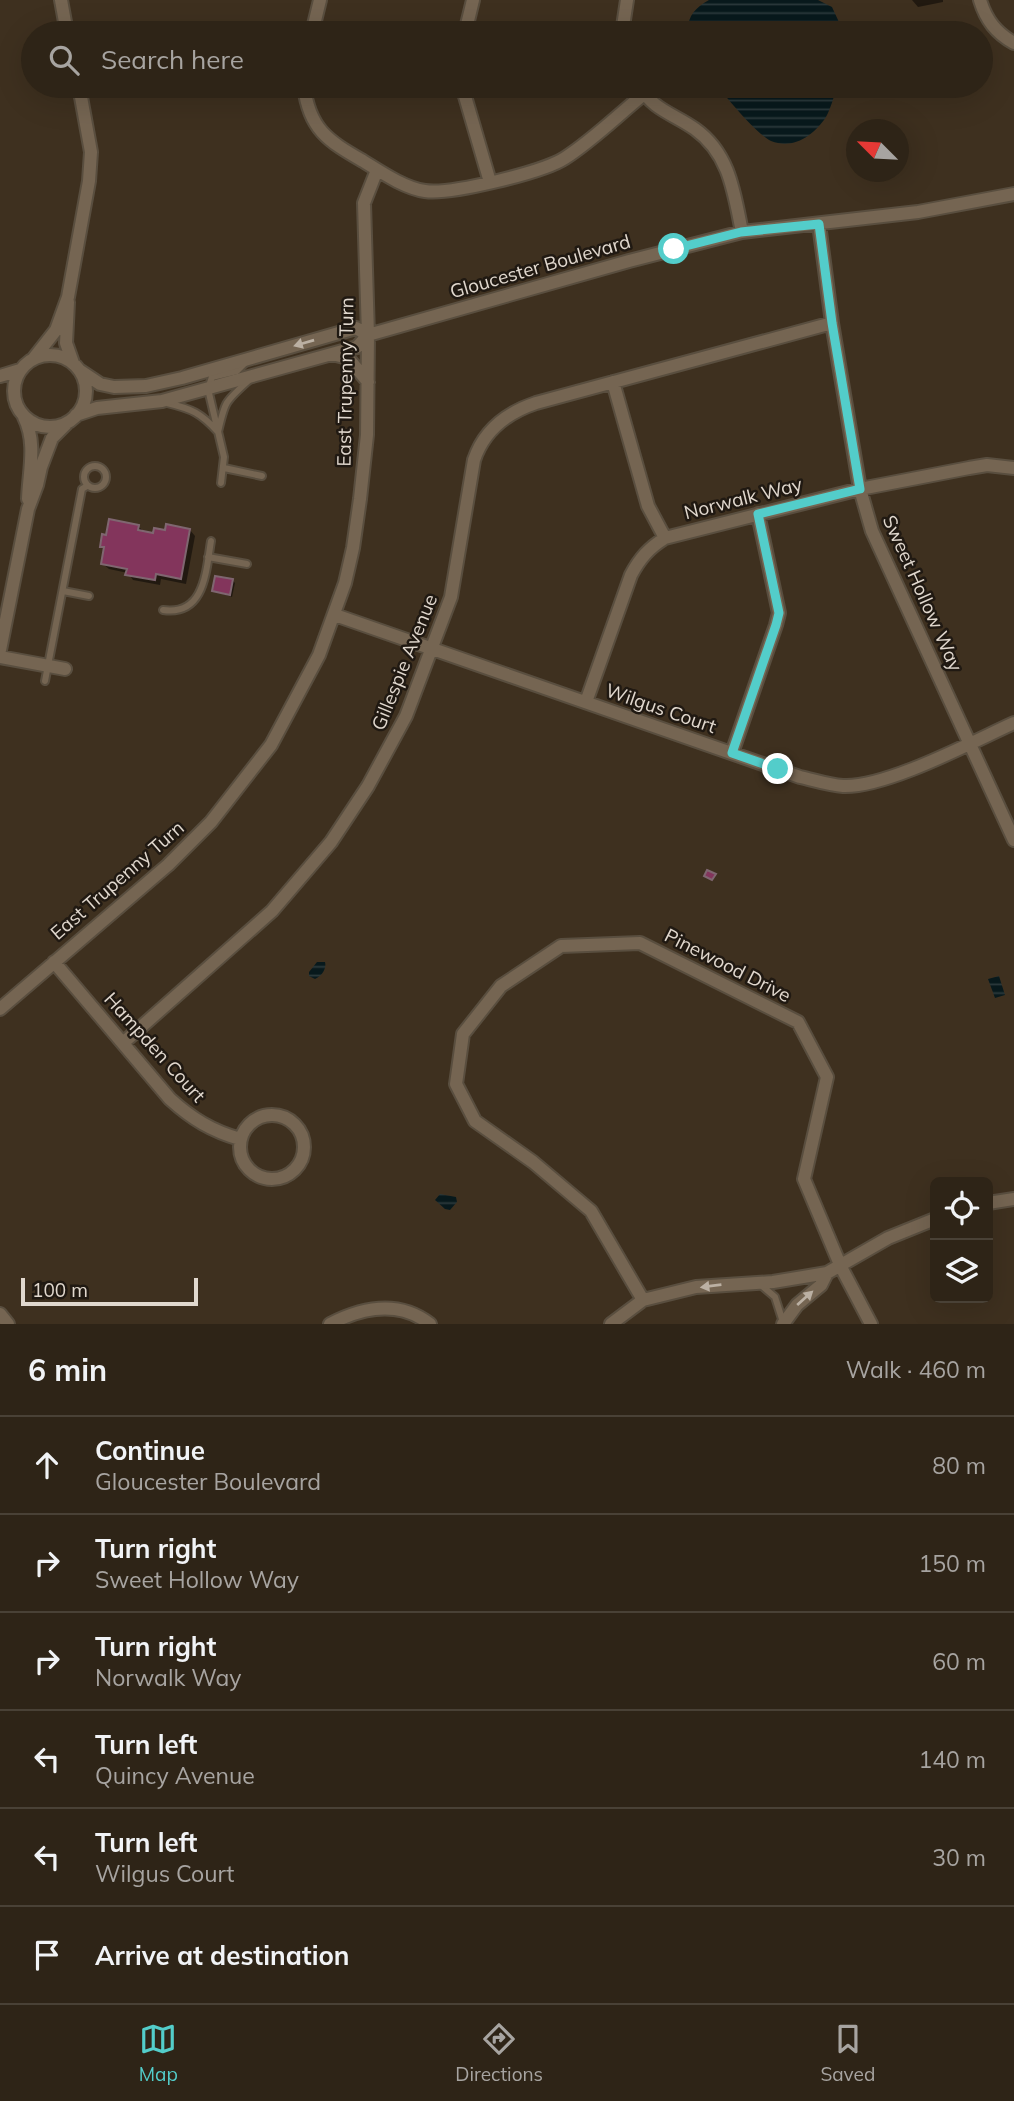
<!DOCTYPE html>
<meta charset="utf-8">
<style>
body{margin:0;font-family:Mulish,sans-serif;background:#3a3024;color:#f1f3f6}
.controls{position:absolute;right:21px;bottom:21px;display:grid;overflow:hidden;border-radius:10px;box-shadow:0 7px 28px #0002}
.controls button{width:63px;height:63px;display:grid;place-items:center;padding:0;border:0;border-bottom:2px solid #494136;background:#2e2417;color:#f1f3f6;font:35px sans-serif}
.compass{position:absolute;left:846px;top:119px;width:63px;height:63px;border-radius:50%;background:#2e2417;box-shadow:0 7px 28px #0002;rotate:294deg}
.scale{position:absolute;left:21px;bottom:18px;width:177px;box-sizing:border-box;padding-left:7px;border:4px solid #e1d8ce;border-top:0;font-size:19px;line-height:24px;white-space:nowrap;color:#e1d8ce;-webkit-text-stroke:5px #201912;paint-order:stroke}
.stop{position:absolute;width:21px;height:21px;margin:-16px;border:5px solid #53cdca;border-radius:50%;background:#fff}
.stop.end{background:#53cdca;border-color:#fff;box-shadow:0 2px 7px #0008}
.list{margin:0;padding:0;list-style:none}
h2{display:flex;justify-content:space-between;align-items:center;height:91px;margin:0;padding:0 28px;font-size:30px}
h2 small{font-size:23px;font-weight:400;color:#a7a4a1}
.list li{display:grid;grid-template-columns:46px 1fr auto;gap:21px;align-items:center;box-sizing:border-box;height:98px;padding:0 28px;border-top:2px solid #494136}
.list b{display:block;font-size:26px;white-space:nowrap}
.list p{margin:0;font-size:23px;white-space:nowrap;color:#a7a4a1}
.list em{font-size:23px;font-style:normal;color:#a7a4a1}
.icon{flex:none;width:38px;height:38px;fill:none;stroke:currentColor;stroke-width:2;stroke-linecap:round;stroke-linejoin:round}
.map{position:relative;flex:none;width:1014px;height:1324px;overflow:hidden}
.search{position:absolute;background:#2e2417;box-shadow:0 7px 28px #0002;left:21px;right:21px;top:21px;height:77px;display:flex;align-items:center;gap:18px;box-sizing:border-box;padding:0 24px;border-radius:38px;color:#a7a4a1;font-size:26px}
.sheet{height:679px;background:#2e2417}
nav{display:flex;justify-content:space-around;align-items:center;box-sizing:border-box;height:98px;border-top:2px solid #494136;background:#2e2417;font-size:19px;color:#a7a4a1}
nav a{display:grid;justify-items:center;gap:4px}
nav .on{color:#53cdca}
.map>svg:first-child{display:block}
.water{fill:url(#water-rules)}
.shadow{fill:#0007}
.building{fill:#83355c;stroke:#7f6670;stroke-width:2}
.lines{fill:none;stroke-linecap:round;stroke-linejoin:round}
.service-casing{stroke:#594e3f;stroke-width:10}
.minor-casing{stroke:#594e3f;stroke-width:16}
.service{stroke:#756552;stroke-width:6}
.minor{stroke:#756552;stroke-width:12}
.oneway{fill:#bbb0a3}
.route{stroke:#53cdca;stroke-width:9}
.labels{text-anchor:middle;stroke-width:5;stroke-linejoin:round;paint-order:stroke}
.street-label{font-size:19px;fill:#e1d8ce;stroke:#201912}
</style>
<div class="map">
<svg width="1014" height="1324" viewBox="0 0 1014 1324">
<defs>
<pattern id="water-rules" width="6" height="5" patternUnits="userSpaceOnUse" patternTransform="scale(1.75)"><rect width="6" height="5" fill="#08191c"/><path d="M0 2.5h6" fill="none" stroke="#2c3a3c"/></pattern>
</defs>
<rect width="100%" height="100%" fill="#3e301f"/>
<!-- water -->
<path class="water" d="M 709,0 L 818,0 L 832,7 L 844,33 L 688,33 C 687,16 695,8 709,0 Z
M 718,86 L 837,86 C 834,96 831,108 826,117 C 814,135 794,150 771,141 C 758,135 726,98 718,86 Z
M 317,962 L 325,962 C 327,969 321,977 315,979 L 309,976 L 309,972 Z
M 999,976 L 1005,995 L 995,998 L 988,979 Z
M 440,1194 L 456,1197 L 457,1202 L 450,1210 L 445,1209 L 435,1200 Z"/>
<!-- shadow -->
<path class="shadow" d="M 912,0 L 943,0 L 943,2 L 918,7 Z
M 138,526 L 144,532 L 154,535 L 190,530 L 195,536 L 186,584 L 161,579 L 160,585 L 133,580 L 128,573 L 109,569 L 103,564 L 106,550 L 102,546 Z
M 233,581 L 235,583 L 232,597 L 214,591 Z"/>
<!-- building -->
<path class="building" d="M 109,519 L 139,525 L 138,530 L 153,533 L 154,528 L 165,530 L 166,524 L 190,529 L 181,579 L 156,574 L 155,580 L 125,575 L 127,569 L 101,564 L 104,547 L 100,547 L 102,534 L 106,535 Z
M 215,576 L 233,579 L 230,595 L 212,591 Z
M 707,870 L 716,874 L 712,880 L 704,876 Z"/>
<g class="lines">
<defs>
<path id="service" d="M 167,403 C 192,409 201,413 218,432 C 225,401 225,402 248,381
M84 477a11 11 0 1 1 22 0a11 11 0 1 1-22 0Z
M 224,468 L 262,476
M 221,483 L 224,457 L 208,389 L 212,377 L 237,371 L 245,363
M 208,557 L 247,564
M 63,591 L 89,596
M 163,610 C 205,616 206,571 211,541
M 45,681 L 82,489 L 87,486
M 761,1285 L 775,1297 L 783,1322"/>
<path id="minor" d="M 61,0 L 67,33
M 980,0 C 986,20 996,33 1014,43
M 312,33 L 320,0
M 465,33 L 473,0
M 622,33 L 627,0
M 304,86 C 309,129 328,141 363,161 C 381,172 404,188 425,191 C 450,195 544,172 565,158 C 593,140 618,115 644,94
M 462,86 L 490,182
M 640,86 C 651,109 676,115 695,129 C 730,154 734,193 742,232
M 819,224 L 832,323 L 860,489 L 872,531 L 1014,840
M 68,302 L 66,343 L 73,363
M 332,354 L 348,358 L 368,382
M14 391a36 36 0 1 1 72 0a36 36 0 1 1-72 0Z
M 34,358 L 56,330 L 68,297 L 89,181 L 91,152 L 79,86
M 79,370 L 100,384 L 114,387 L 146,386 L 182,378 L 356,328 L 368,335
M 0,376 L 20,370
M 613,382 L 648,506 L 665,538
M 76,415 L 97,408 L 162,401 L 357,347 L 368,335 L 629,261 L 742,232 L 918,212 L 1014,194
M 24,417 C 37,443 29,471 28,499
M 335,615 L 800,777 C 814,780 828,785 843,786 C 886,788 972,742 1014,723
M 0,650 L 28,509 L 37,485 L 41,467 L 52,438 L 68,422
M 0,657 L 65,669
M 586,702 L 631,575 C 640,558 649,548 665,538 L 860,489 L 969,468 L 987,465 L 1014,468
M 732,753 L 776,625 L 779,613 L 758,514
M 54,962 L 170,1099 C 192,1119 212,1131 240,1139
M 0,1009 L 168,865 L 211,822 L 271,745 L 319,655 L 345,583 L 353,548 L 360,499 L 367,435 L 368,335 L 364,203 L 377,170
M 123,1043 L 272,911 L 331,842 L 368,786 L 406,716 L 451,597 L 474,460 C 484,430 506,413 536,403 L 832,323
M240 1147a32 32 0 1 1 64 0a32 32 0 1 1-64 0Z
M 988,1203 L 1014,1199
M 643,1300 L 591,1211 L 533,1162 L 475,1121 L 456,1084 L 463,1034 L 501,986 L 561,946 L 640,943 L 798,1022 L 827,1077 L 804,1179 L 841,1267 L 871,1324
M 0,1314 L 8,1324
M 330,1324 C 363,1307 399,1300 430,1324
M 611,1324 L 643,1300 L 696,1287 L 773,1282 L 827,1273 L 888,1238 L 935,1219
M 783,1324 L 797,1305 L 821,1285 L 827,1273"/>
</defs>
<!-- service casing -->
<use href="#service" class="service-casing"/>
<!-- minor casing -->
<use href="#minor" class="minor-casing"/>
<!-- service -->
<use href="#service" class="service"/>
<!-- minor -->
<use href="#minor" class="minor"/>
</g>
<!-- one-way arrows -->
<defs><path id="oneway-solid" d="M-6-.8H1V-3.2L6.5 0L1 3.2V.8H-6Z" transform="scale(1.75)"/></defs>
<g class="oneway">
<use href="#oneway-solid" transform="translate(304 343) rotate(164)"/>
<use href="#oneway-solid" transform="translate(711 1286) rotate(173)"/>
<use href="#oneway-solid" transform="translate(805 1298) rotate(-42)"/>
</g>
<g class="lines">
<!-- route -->
<path class="route" d="M 674,249 L 741,232 L 819,224 L 832,323 L 860,489 L 758,514 L 779,613 L 776,625 L 732,753 L 778,769"/>
</g>
<g class="labels">
<!-- street labels -->
<g class="street-label">
<text transform="translate(540 266) rotate(-16)" y="7">Gloucester Boulevard</text>
<text transform="translate(345 382) rotate(-89)" y="7">East Trupenny Turn</text>
<text transform="translate(743 498) rotate(-14)" y="7">Norwalk Way</text>
<text transform="translate(923 593) rotate(66)" y="7">Sweet Hollow Way</text>
<text transform="translate(404 662) rotate(-68)" y="7">Gillespie Avenue</text>
<text transform="translate(661 708) rotate(19)" y="7">Wilgus Court</text>
<text transform="translate(117 880) rotate(-41)" y="7">East Trupenny Turn</text>
<text transform="translate(728 965) rotate(27)" y="7">Pinewood Drive</text>
<text transform="translate(155 1047) rotate(48)" y="7">Hampden Court</text>
</g>
</g>
</svg>
<div class="controls">
<button><svg class="icon" aria-label="locate" viewBox="0 0 24 24"><circle cx="12" cy="12" r="6"/><path d="M12 2v4M12 18v4M2 12h4M18 12h4"/></svg></button>
<button><svg class="icon" aria-label="layers" viewBox="0 0 24 24"><path d="M12 4l9 5-9 5-9-5zM3 14l9 5 9-5"/></svg></button>
</div>
<svg class="compass" viewBox="-18 -18 36 36"><path d="M0-13l5 13h-10z" fill="#e53935"/><path d="M0 13l5-13h-10z" fill="#a7a4a1"/></svg>
<div class="scale">100 m</div>
<div class="stop" style="left:674px;top:249px"></div>
<div class="stop end" style="left:778px;top:769px"></div>
<div class="search"><svg class="icon" aria-label="search" viewBox="0 0 24 24"><circle cx="10" cy="10" r="6"/><path d="M15 15l6 6"/></svg>Search here</div>
</div>
<section class="sheet">
<h2>6 min<small>Walk · 460 m</small></h2>
<ul class="list">
<li><svg class="icon" aria-label="ahead" viewBox="0 0 24 24"><path d="M12 20V5M6 11l6-6 6 6"/></svg><div><b>Continue</b><p>Gloucester Boulevard</p></div><em>80 m</em></li>
<li><svg class="icon" aria-label="right" viewBox="0 0 24 24"><path d="M7 20v-9h11M14 6l5 5-5 5"/></svg><div><b>Turn right</b><p>Sweet Hollow Way</p></div><em>150 m</em></li>
<li><svg class="icon" aria-label="right" viewBox="0 0 24 24"><path d="M7 20v-9h11M14 6l5 5-5 5"/></svg><div><b>Turn right</b><p>Norwalk Way</p></div><em>60 m</em></li>
<li><svg class="icon" aria-label="left" viewBox="0 0 24 24"><path d="M17 20v-9H6M10 6l-5 5 5 5"/></svg><div><b>Turn left</b><p>Quincy Avenue</p></div><em>140 m</em></li>
<li><svg class="icon" aria-label="left" viewBox="0 0 24 24"><path d="M17 20v-9H6M10 6l-5 5 5 5"/></svg><div><b>Turn left</b><p>Wilgus Court</p></div><em>30 m</em></li>
<li><svg class="icon" aria-label="arrive" viewBox="0 0 24 24"><path d="M6 21V4h12l-3 4 3 4H6"/></svg><div><b>Arrive at destination</b></div></li>
</ul>
</section>
<nav>
<a class="on"><svg class="icon" aria-label="map" viewBox="0 0 24 24"><path d="M3 6l6-2 6 2 6-2v14l-6 2-6-2-6 2zM9 4v14M15 6v14"/></svg>Map</a>
<a><svg class="icon" aria-label="directions" viewBox="0 0 24 24"><path d="M12 3l9 9-9 9-9-9zM9 14v-3h6M13 9l2 2-2 2"/></svg>Directions</a>
<a><svg class="icon" aria-label="saved" viewBox="0 0 24 24"><path d="M7 4h10v16l-5-4-5 4z"/></svg>Saved</a>
</nav>
